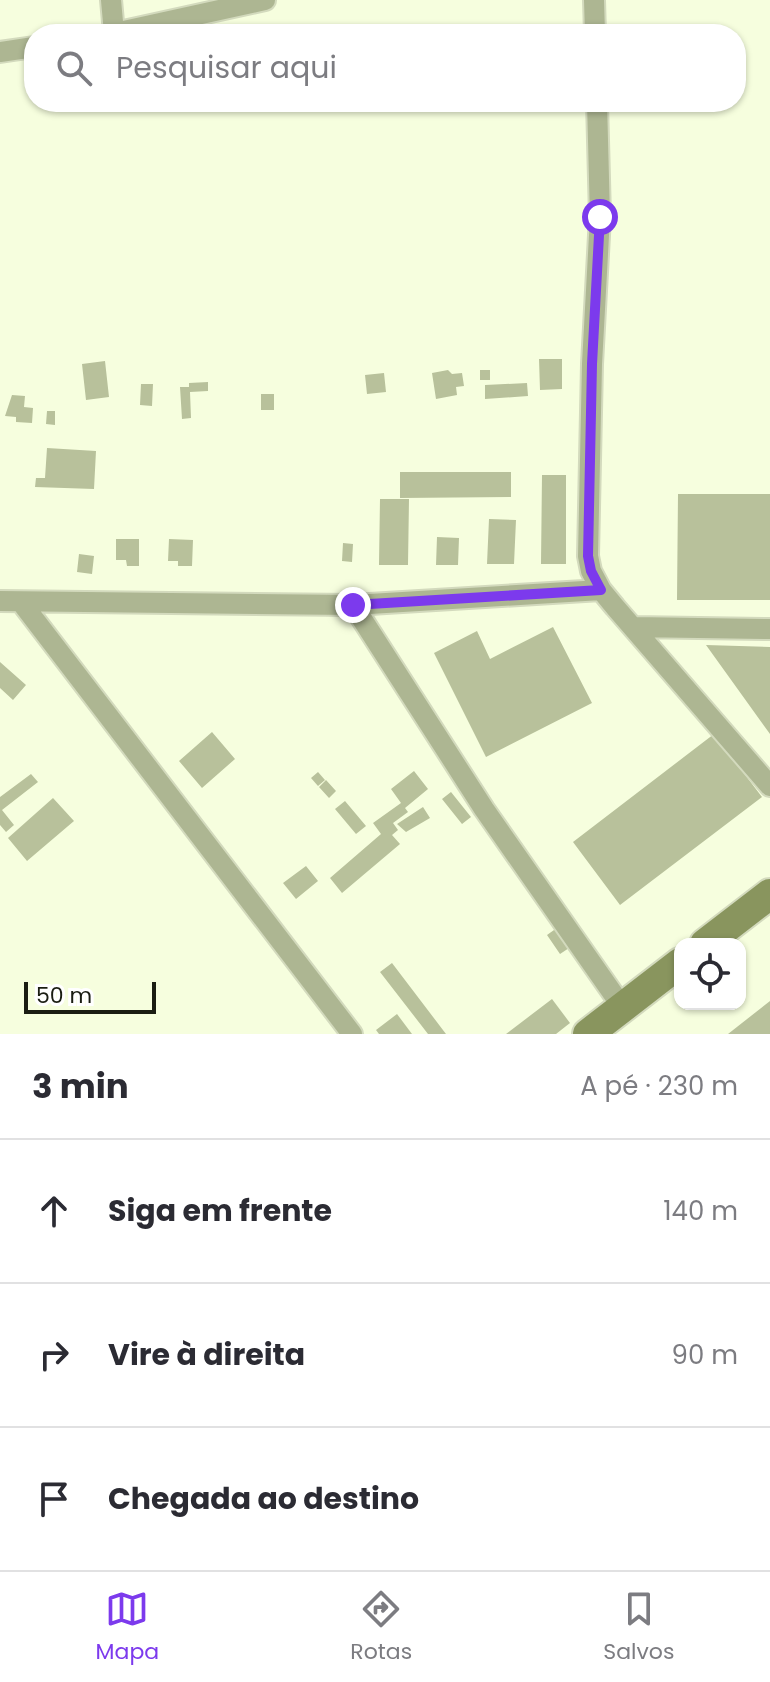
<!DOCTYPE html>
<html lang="pt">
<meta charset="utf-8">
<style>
body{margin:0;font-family:Poppins,sans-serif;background:#f7f7f7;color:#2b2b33}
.controls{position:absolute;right:24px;bottom:24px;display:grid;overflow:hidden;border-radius:16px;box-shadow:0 2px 6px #0004}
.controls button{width:72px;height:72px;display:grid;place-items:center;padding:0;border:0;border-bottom:2px solid #e1e1e2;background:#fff;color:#2b2b33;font:40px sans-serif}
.scale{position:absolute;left:24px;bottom:20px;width:132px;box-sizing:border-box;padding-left:8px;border:4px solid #1a1d12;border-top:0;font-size:22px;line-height:28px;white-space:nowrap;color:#1a1d12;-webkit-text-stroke:6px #fff;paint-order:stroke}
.stop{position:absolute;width:24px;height:24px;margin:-18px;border:6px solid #7c3aed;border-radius:50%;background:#fff}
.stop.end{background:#7c3aed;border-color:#fff;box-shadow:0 2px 8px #0008}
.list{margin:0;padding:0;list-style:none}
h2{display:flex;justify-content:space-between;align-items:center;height:104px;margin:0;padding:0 32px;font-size:34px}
h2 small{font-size:26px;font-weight:400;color:#7c7c81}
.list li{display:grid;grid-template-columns:52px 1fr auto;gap:24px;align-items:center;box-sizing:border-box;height:144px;padding:0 32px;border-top:2px solid #e1e1e2}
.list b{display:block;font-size:30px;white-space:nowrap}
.list em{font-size:26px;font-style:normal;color:#7c7c81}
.icon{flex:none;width:44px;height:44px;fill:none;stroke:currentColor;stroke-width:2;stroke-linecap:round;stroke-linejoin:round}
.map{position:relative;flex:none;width:770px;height:1034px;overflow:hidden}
.search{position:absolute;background:#fff;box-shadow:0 2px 6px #0004;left:24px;right:24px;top:24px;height:88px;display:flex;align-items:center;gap:20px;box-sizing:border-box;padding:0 28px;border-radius:32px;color:#7c7c81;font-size:30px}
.sheet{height:536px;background:#fff}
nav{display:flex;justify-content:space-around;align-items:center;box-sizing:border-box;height:112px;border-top:2px solid #e1e1e2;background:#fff;font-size:22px;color:#7c7c81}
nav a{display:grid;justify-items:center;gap:4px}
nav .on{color:#7c3aed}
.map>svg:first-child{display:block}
.building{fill:#b8c19b}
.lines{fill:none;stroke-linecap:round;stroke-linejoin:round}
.street-casing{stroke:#d3dabd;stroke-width:24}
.secondary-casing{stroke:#d3dabd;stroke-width:34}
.street{stroke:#adb692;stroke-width:20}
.secondary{stroke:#89955e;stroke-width:30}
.route{stroke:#7c3aed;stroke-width:10}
</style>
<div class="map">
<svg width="770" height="1034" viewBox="0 0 770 1034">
<rect width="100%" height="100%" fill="#f6fede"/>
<!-- building -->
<path class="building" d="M 539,359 L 562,359 L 562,389 L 540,390 Z
M 105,361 L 109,397 L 86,400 L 82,364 Z
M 448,370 L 452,374 L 462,373 L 464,386 L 456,387 L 457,395 L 436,399 L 432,373 Z
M 480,370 L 490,370 L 490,380 L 480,380 Z
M 384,373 L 386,392 L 367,394 L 365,375 Z
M 208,382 L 208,391 L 190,392 L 191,418 L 182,419 L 180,387 L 189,387 L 189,383 Z
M 527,383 L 528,396 L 485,399 L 485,385 Z
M 141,384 L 153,384 L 152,406 L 140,405 Z
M 261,394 L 274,394 L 274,410 L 261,410 Z
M 12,395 L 25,396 L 24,407 L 33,408 L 32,423 L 16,422 L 16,417 L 5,416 Z
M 47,411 L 55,411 L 55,425 L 46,424 Z
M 47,448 L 96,451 L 94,489 L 35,487 L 36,478 L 45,478 Z
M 400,472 L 511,472 L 511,497 L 400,498 Z
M 542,475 L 566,475 L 566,564 L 541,564 Z
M 678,494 L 770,494 L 770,600 L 677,600 Z
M 380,499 L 409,499 L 408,565 L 379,565 Z
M 489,519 L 516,520 L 514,564 L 487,564 Z
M 437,537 L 459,538 L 458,565 L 436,565 Z
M 116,539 L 139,539 L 139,566 L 127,566 L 126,560 L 116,560 Z
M 169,539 L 193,540 L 192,566 L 178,566 L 178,561 L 168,561 Z
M 343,543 L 353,544 L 352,562 L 342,561 Z
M 79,554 L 94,556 L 92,574 L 77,572 Z
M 553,627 L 592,703 L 486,757 L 434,653 L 477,631 L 490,659 Z
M 706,645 L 770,647 L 770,734 Z
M 0,662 L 26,685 L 13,700 L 0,688 Z
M 212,732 L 235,759 L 202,788 L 179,761 Z
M 714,734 L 762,797 L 620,905 L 573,842 Z
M 414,771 L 428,789 L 405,808 L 408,812 L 393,823 L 398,830 L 392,835 L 400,844 L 342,893 L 330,878 L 381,834 L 373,823 L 401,803 L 391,789 Z
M 318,772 L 325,780 L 318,786 L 311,778 Z
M 31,774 L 38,782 L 2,810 L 14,825 L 6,832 L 0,825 L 0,797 Z
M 326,780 L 336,791 L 329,798 L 319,787 Z
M 451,792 L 471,817 L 462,824 L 442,799 Z
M 53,798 L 74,821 L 27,861 L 8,838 Z
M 345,801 L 366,826 L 356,834 L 335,809 Z
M 423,807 L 430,818 L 406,832 L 397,824 Z
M 306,866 L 318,881 L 296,899 L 283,883 Z
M 561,925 L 575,944 L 560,954 L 547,935 Z
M 392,963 L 446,1034 L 428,1034 L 380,972 Z
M 552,999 L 570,1023 L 556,1034 L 506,1034 Z
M 770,1001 L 770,1034 L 728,1034 Z
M 397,1014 L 412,1034 L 379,1034 L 376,1030 Z"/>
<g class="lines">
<defs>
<path id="street" d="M 111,0 L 114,33
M 594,0 L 595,34
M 110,34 L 265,0
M 0,52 L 34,47
M 597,102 L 600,217 L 592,364 L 588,556 L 591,571 L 601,590 L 615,607 L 770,786
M 0,601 L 353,605 L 601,590
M 21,602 L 352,1034
M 353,605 L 484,809 L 623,1008
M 633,627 L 770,629"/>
<path id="secondary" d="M 705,944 L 770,894
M 588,1034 L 680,963"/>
</defs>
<!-- street casing -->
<use href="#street" class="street-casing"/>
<!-- secondary casing -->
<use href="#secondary" class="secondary-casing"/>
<!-- street -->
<use href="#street" class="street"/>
<!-- secondary -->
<use href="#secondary" class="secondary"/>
</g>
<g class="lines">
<!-- route -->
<path class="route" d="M 353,605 L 601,590 L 591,571 L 588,556 L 592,364 L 600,217"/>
</g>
</svg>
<div class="controls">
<button><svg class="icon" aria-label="locate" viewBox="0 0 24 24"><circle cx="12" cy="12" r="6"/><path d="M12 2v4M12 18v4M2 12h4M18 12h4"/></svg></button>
</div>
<div class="scale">50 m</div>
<div class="stop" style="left:600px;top:217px"></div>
<div class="stop end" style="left:353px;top:605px"></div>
<div class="search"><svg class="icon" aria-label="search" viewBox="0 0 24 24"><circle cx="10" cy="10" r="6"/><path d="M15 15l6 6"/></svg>Pesquisar aqui</div>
</div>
<section class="sheet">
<h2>3 min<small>A pé · 230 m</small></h2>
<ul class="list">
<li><svg class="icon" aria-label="ahead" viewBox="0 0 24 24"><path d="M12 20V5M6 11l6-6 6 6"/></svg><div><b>Siga em frente</b></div><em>140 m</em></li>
<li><svg class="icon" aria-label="right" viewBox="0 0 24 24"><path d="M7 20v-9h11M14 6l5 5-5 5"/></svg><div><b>Vire à direita</b></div><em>90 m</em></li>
<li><svg class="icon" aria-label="arrive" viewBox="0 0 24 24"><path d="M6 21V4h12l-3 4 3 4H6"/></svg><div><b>Chegada ao destino</b></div></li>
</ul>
</section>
<nav>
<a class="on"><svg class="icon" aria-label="map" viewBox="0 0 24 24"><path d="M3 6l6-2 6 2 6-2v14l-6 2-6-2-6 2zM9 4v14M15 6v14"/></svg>Mapa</a>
<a><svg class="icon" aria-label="directions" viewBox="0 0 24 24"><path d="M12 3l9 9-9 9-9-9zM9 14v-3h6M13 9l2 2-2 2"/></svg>Rotas</a>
<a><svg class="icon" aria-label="saved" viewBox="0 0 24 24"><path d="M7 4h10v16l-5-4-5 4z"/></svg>Salvos</a>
</nav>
